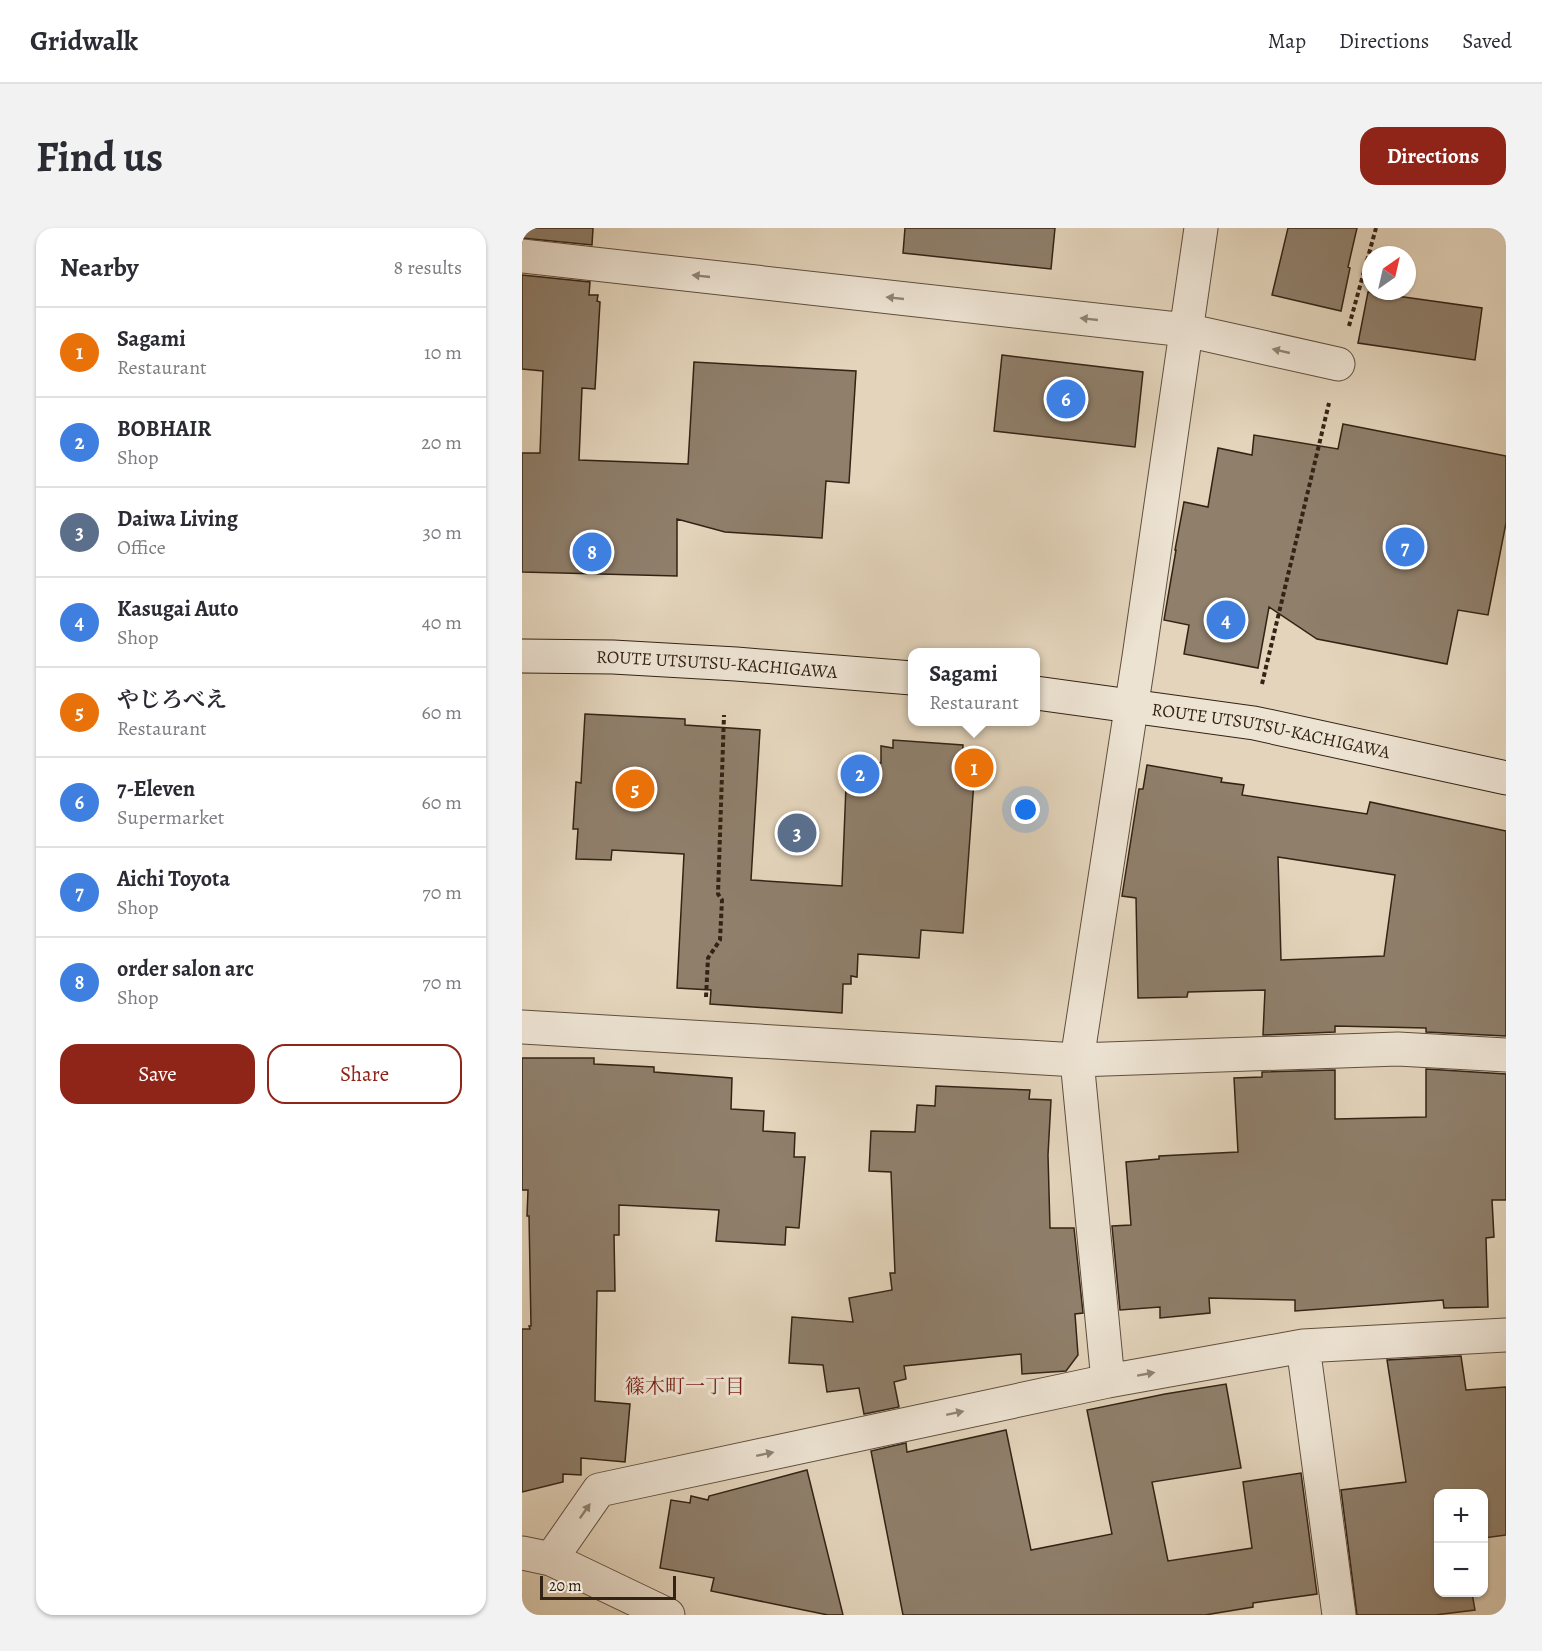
<!DOCTYPE html>
<meta charset="utf-8">
<style>
body{margin:0;font-family:Alegreya,"Noto Serif JP",serif;background:#f2f2f3;color:#2b2b33}
.controls{position:absolute;right:18px;bottom:18px;display:grid;overflow:hidden;border-radius:12px;box-shadow:0 2px 4px #0004}
.controls button{width:54px;height:54px;display:grid;place-items:center;padding:0;border:0;border-bottom:2px solid #e1e1e2;background:#fff;color:#2b2b33;font:30px sans-serif}
.compass{position:absolute;left:840px;top:18px;width:54px;height:54px;border-radius:50%;background:#fff;box-shadow:0 2px 4px #0004;rotate:34deg}
.scale{position:absolute;left:18px;bottom:15px;width:136px;box-sizing:border-box;padding-left:6px;border:3px solid #332315;border-top:0;font-size:16px;line-height:21px;white-space:nowrap;color:#332315;-webkit-text-stroke:4px #ede3d3;paint-order:stroke}
.you{position:absolute;left:504px;top:582px;width:21px;height:21px;margin:-15px;border:4px solid #fff;border-radius:50%;background:#1a73e8;box-shadow:0 0 0 9px #1a73e833}
.badge{display:grid;place-items:center;width:39px;height:39px;border-radius:50%;background:#8f2418;color:#fff;font-size:20px;font-weight:700}
.pin{position:absolute;translate:-50% -50%;border:3px solid #fff;box-shadow:0 2px 6px #0006}
.popup{position:absolute;left:386px;top:420px;width:132px;height:78px;box-sizing:border-box;display:grid;place-content:center;border-radius:12px;background:#fff;filter:drop-shadow(0 2px 4px #0005);font-size:20px;white-space:nowrap;color:#7c7c81}
.popup b{font-size:22px;color:#2b2b33}
.popup::after{content:'';position:absolute;left:50%;top:100%;margin-left:-12px;border:12px solid transparent;border-top-color:#fff}
.list{margin:0;padding:0;list-style:none}
h2{display:flex;justify-content:space-between;align-items:center;height:78px;margin:0;padding:0 24px;font-size:26px}
h2 small{font-size:20px;font-weight:400;color:#7c7c81}
.list li{display:grid;grid-template-columns:39px 1fr auto;gap:18px;align-items:center;box-sizing:border-box;height:90px;padding:0 24px;border-top:2px solid #e1e1e2}
.list b{display:block;font-size:22px;white-space:nowrap}
.list p{margin:0;font-size:20px;white-space:nowrap;color:#7c7c81}
.list em{font-size:20px;font-style:normal;color:#7c7c81}
.actions{display:flex;gap:12px;padding:18px 24px}
.actions a{flex:1;padding:14px 0;border:2px solid #8f2418;border-radius:18px;text-align:center;font-size:21px;color:#8f2418}
.actions .main{background:#8f2418;color:#fff}
.map{position:relative;flex:none;width:984px;height:1387px;overflow:hidden;border-radius:18px}
header{display:flex;align-items:center;gap:36px;box-sizing:border-box;height:84px;padding:0 30px;background:#fff;border-bottom:2px solid #e1e1e2}
header strong{font-size:28px}
nav{display:flex;gap:33px;margin-inline-start:auto;font-size:21px}
.intro{display:flex;align-items:center;justify-content:space-between;box-sizing:border-box;height:144px;padding:0 36px}
h1{margin:0;font-size:42px}
.button{padding:15px 27px;border-radius:18px;background:#8f2418;color:#fff;font-size:21px;font-weight:700}
main{display:flex;gap:36px;padding:0 36px}
aside{flex:1;background:#fff;border-radius:18px;box-shadow:0 2px 4px #0004}
.map>svg:first-child{display:block}
.building{fill:#8f7f6b;stroke:#332315;stroke-width:1.5;fill-rule:evenodd}
.lines{fill:none;stroke-linecap:round;stroke-linejoin:round}
.minor-casing{stroke:#5f4f3e;stroke-width:35}
.secondary-casing{stroke:#332315;stroke-width:35}
.path{stroke:#332315;stroke-width:4;stroke-dasharray:4.5 3;stroke-linecap:butt}
.minor{stroke:#ede3d3;stroke-width:33}
.secondary{stroke:#ede3d3;stroke-width:33}
.oneway{fill:#908374}
.labels{text-anchor:middle;stroke-width:6;stroke-linejoin:round;paint-order:stroke}
.street-label{font-size:18px;fill:#332315;stroke:#ede3d3}
.neighbourhood-label{font-size:20px;fill:#7a1f14;stroke:#ede3d3}
</style>
<header>
<strong>Gridwalk</strong>
<nav><a>Map</a><a>Directions</a><a>Saved</a></nav>
</header>
<div class="intro"><h1>Find us</h1><a class="button">Directions</a></div>
<main>
<aside>
<h2>Nearby<small>8 results</small></h2>
<ul class="list">
<li><span class="badge" style="background:#e8710a">1</span><div><b>Sagami</b><p>Restaurant</p></div><em>10 m</em></li>
<li><span class="badge" style="background:#3f7fe0">2</span><div><b>BOBHAIR</b><p>Shop</p></div><em>20 m</em></li>
<li><span class="badge" style="background:#5c6f8a">3</span><div><b>Daiwa Living</b><p>Office</p></div><em>30 m</em></li>
<li><span class="badge" style="background:#3f7fe0">4</span><div><b>Kasugai Auto</b><p>Shop</p></div><em>40 m</em></li>
<li><span class="badge" style="background:#e8710a">5</span><div><b>やじろべえ</b><p>Restaurant</p></div><em>60 m</em></li>
<li><span class="badge" style="background:#3f7fe0">6</span><div><b>7-Eleven</b><p>Supermarket</p></div><em>60 m</em></li>
<li><span class="badge" style="background:#3f7fe0">7</span><div><b>Aichi Toyota</b><p>Shop</p></div><em>70 m</em></li>
<li><span class="badge" style="background:#3f7fe0">8</span><div><b>order salon arc</b><p>Shop</p></div><em>70 m</em></li>
</ul>
<div class="actions"><a class="main">Save</a><a>Share</a></div>
</aside>
<div class="map">
<svg width="984" height="1387" viewBox="0 0 984 1387">
<rect width="100%" height="100%" fill="#e3d4bb"/>
<filter id="stains"><feTurbulence type="fractalNoise" baseFrequency=".00333" numOctaves="4"/><feColorMatrix values="0 0 0 0 .2 0 0 0 0 .09 0 0 0 0 .02 0 0 0 .5 -.17"/></filter>
<radialGradient id="worn" r=".72"><stop offset=".6" stop-color="#630" stop-opacity="0"/><stop offset="1" stop-color="#630" stop-opacity=".3"/></radialGradient>
<!-- building -->
<path class="building" d="M 0,0 L 71,0 L 70,17 L 0,10 Z
M 383,0 L 533,0 L 529,41 L 381,25 Z
M 766,0 L 835,0 L 826,39 L 828,40 L 819,83 L 750,67 Z
M 0,47 L 68,54 L 67,67 L 76,67 L 75,73 L 78,74 L 73,161 L 60,160 L 57,232 L 166,236 L 172,134 L 334,143 L 327,255 L 304,253 L 300,310 L 203,304 L 155,291 L 155,348 L 0,344 L 0,225 L 18,225 L 21,143 L 0,141 Z
M 846,64 L 960,80 L 953,132 L 836,115 Z
M 480,127 L 621,144 L 613,219 L 472,203 Z
M 821,196 L 984,228 L 984,295 L 966,387 L 936,382 L 925,436 L 795,411 L 747,379 L 736,440 L 662,426 L 667,397 L 642,392 L 654,322 L 653,322 L 662,274 L 686,279 L 696,220 L 730,227 L 732,207 L 816,221 Z
M 63,486 L 163,491 L 163,497 L 238,502 L 229,652 L 320,658 L 325,533 L 359,535 L 359,518 L 371,520 L 371,512 L 441,517 L 439,552 L 452,553 L 441,705 L 399,702 L 397,730 L 336,726 L 335,749 L 329,748 L 329,756 L 321,756 L 320,785 L 188,776 L 189,762 L 155,760 L 162,626 L 90,622 L 89,632 L 54,631 L 56,601 L 51,601 L 54,554 L 59,555 Z
M 625,537 L 700,550 L 699,554 L 722,557 L 720,567 L 845,586 L 848,574 L 984,603 L 984,808 L 904,804 L 904,800 L 813,798 L 813,804 L 741,807 L 743,762 L 666,764 L 665,769 L 616,770 L 614,670 L 600,668 L 617,561 L 621,561 ZM 756,629 L 873,647 L 862,728 L 759,732 Z
M 0,830 L 72,830 L 72,836 L 132,839 L 132,844 L 210,850 L 209,881 L 242,883 L 241,903 L 273,905 L 272,929 L 283,929 L 277,1000 L 264,999 L 263,1017 L 194,1013 L 197,982 L 97,977 L 97,1007 L 92,1007 L 93,1063 L 75,1063 L 73,1173 L 108,1176 L 103,1234 L 59,1230 L 59,1247 L 41,1246 L 41,1254 L 0,1264 L 0,1101 L 8,1101 L 7,1098 L 9,1098 L 7,988 L 5,988 L 6,962 L 0,962 Z
M 904,841 L 984,846 L 984,972 L 970,972 L 972,1009 L 964,1010 L 966,1079 L 922,1080 L 921,1072 L 773,1083 L 773,1072 L 687,1070 L 688,1085 L 638,1090 L 638,1079 L 598,1082 L 590,998 L 609,997 L 604,934 L 637,931 L 637,928 L 716,924 L 712,850 L 740,849 L 740,844 L 813,842 L 813,891 L 904,889 Z
M 414,858 L 508,862 L 507,871 L 529,872 L 526,927 L 528,1000 L 552,1000 L 561,1085 L 553,1086 L 556,1127 L 544,1143 L 500,1146 L 499,1126 L 382,1138 L 384,1151 L 372,1154 L 377,1179 L 342,1186 L 337,1160 L 305,1164 L 301,1137 L 267,1135 L 270,1089 L 331,1094 L 327,1070 L 370,1062 L 368,1045 L 373,1045 L 369,944 L 347,943 L 349,903 L 393,904 L 395,877 L 413,878 Z
M 939,1128 L 944,1162 L 984,1159 L 984,1307 L 962,1310 L 962,1266 L 916,1266 L 916,1365 L 950,1365 L 953,1382 L 913,1387 L 835,1387 L 819,1262 L 884,1254 L 865,1132 Z
M 704,1156 L 719,1240 L 630,1254 L 646,1333 L 730,1320 L 721,1254 L 779,1245 L 795,1366 L 731,1375 L 731,1379 L 683,1387 L 381,1387 L 349,1223 L 384,1215 L 385,1224 L 484,1202 L 509,1322 L 590,1306 L 565,1182 L 643,1166 Z
M 285,1242 L 321,1387 L 306,1387 L 189,1363 L 192,1350 L 138,1340 L 149,1272 L 168,1275 L 169,1268 L 186,1272 L 187,1268 Z"/>
<g class="lines">
<defs>
<path id="minor" d="M 0,28 L 664,102 L 816,136
M 0,799 L 555,832 L 876,821 L 984,827
M 781,1118 L 817,1387
M 586,1153 L 555,832 L 617,429 L 679,0
M 0,1325 L 29,1331 L 146,1387
M 29,1331 L 77,1262 L 586,1153 L 781,1118 L 984,1107"/>
<g id="secondary">
<path id="s1" d="M 0,428 L 91,429 L 214,436 L 390,450"/>
<path id="s2" d="M 514,465 L 732,495 L 984,550"/>
</g>
</defs>
<!-- minor casing -->
<use href="#minor" class="minor-casing"/>
<!-- secondary casing -->
<use href="#secondary" class="secondary-casing"/>
<!-- path -->
<path class="path" d="M 827,98 L 854,0
M 740,456 L 807,175
M 184,769 L 186,730 L 198,712 L 200,672 L 196,666 L 202,487"/>
<!-- minor -->
<use href="#minor" class="minor"/>
<!-- secondary -->
<use href="#secondary" class="secondary"/>
</g>
<!-- one-way arrows -->
<defs><path id="oneway-solid" d="M-6-.8H1V-3.2L6.5 0L1 3.2V.8H-6Z" transform="scale(1.5)"/></defs>
<g class="oneway">
<use href="#oneway-solid" transform="translate(179 48) rotate(-174)"/>
<use href="#oneway-solid" transform="translate(373 70) rotate(-174)"/>
<use href="#oneway-solid" transform="translate(567 91) rotate(-174)"/>
<use href="#oneway-solid" transform="translate(759 123) rotate(-167)"/>
<use href="#oneway-solid" transform="translate(624 1146) rotate(-10)"/>
<use href="#oneway-solid" transform="translate(433 1185) rotate(-12)"/>
<use href="#oneway-solid" transform="translate(243 1226) rotate(-12)"/>
<use href="#oneway-solid" transform="translate(63 1283) rotate(-55)"/>
</g>
<g class="labels">
<!-- street labels -->
<g class="street-label">
<text dy="6" stroke="none"><textPath href="#s1" startOffset="195">ROUTE UTSUTSU-KACHIGAWA</textPath></text>
<text dy="6" stroke="none"><textPath href="#s2" startOffset="238">ROUTE UTSUTSU-KACHIGAWA</textPath></text>
</g>
<!-- neighbourhood labels -->
<g class="neighbourhood-label">
<text x="163" y="1165">篠木町一丁目</text>
</g>
</g>
<rect width="100%" height="100%" filter="url(#stains)"/>
<rect width="100%" height="100%" fill="url(#worn)"/>
</svg>
<div class="controls">
<button>+</button>
<button>−</button>
</div>
<svg class="compass" viewBox="-18 -18 36 36"><path d="M0-13l5 13h-10z" fill="#e53935"/><path d="M0 13l5-13h-10z" fill="#7c7c81"/></svg>
<div class="scale">20 m</div>
<div class="you"></div>
<div class="pin badge" style="left:452px;top:540px;background:#e8710a">1</div>
<div class="popup"><b>Sagami</b>Restaurant</div>
<div class="pin badge" style="left:338px;top:546px;background:#3f7fe0">2</div>
<div class="pin badge" style="left:275px;top:605px;background:#5c6f8a">3</div>
<div class="pin badge" style="left:704px;top:392px;background:#3f7fe0">4</div>
<div class="pin badge" style="left:113px;top:561px;background:#e8710a">5</div>
<div class="pin badge" style="left:544px;top:171px;background:#3f7fe0">6</div>
<div class="pin badge" style="left:883px;top:319px;background:#3f7fe0">7</div>
<div class="pin badge" style="left:70px;top:324px;background:#3f7fe0">8</div>
</div>
</main>
